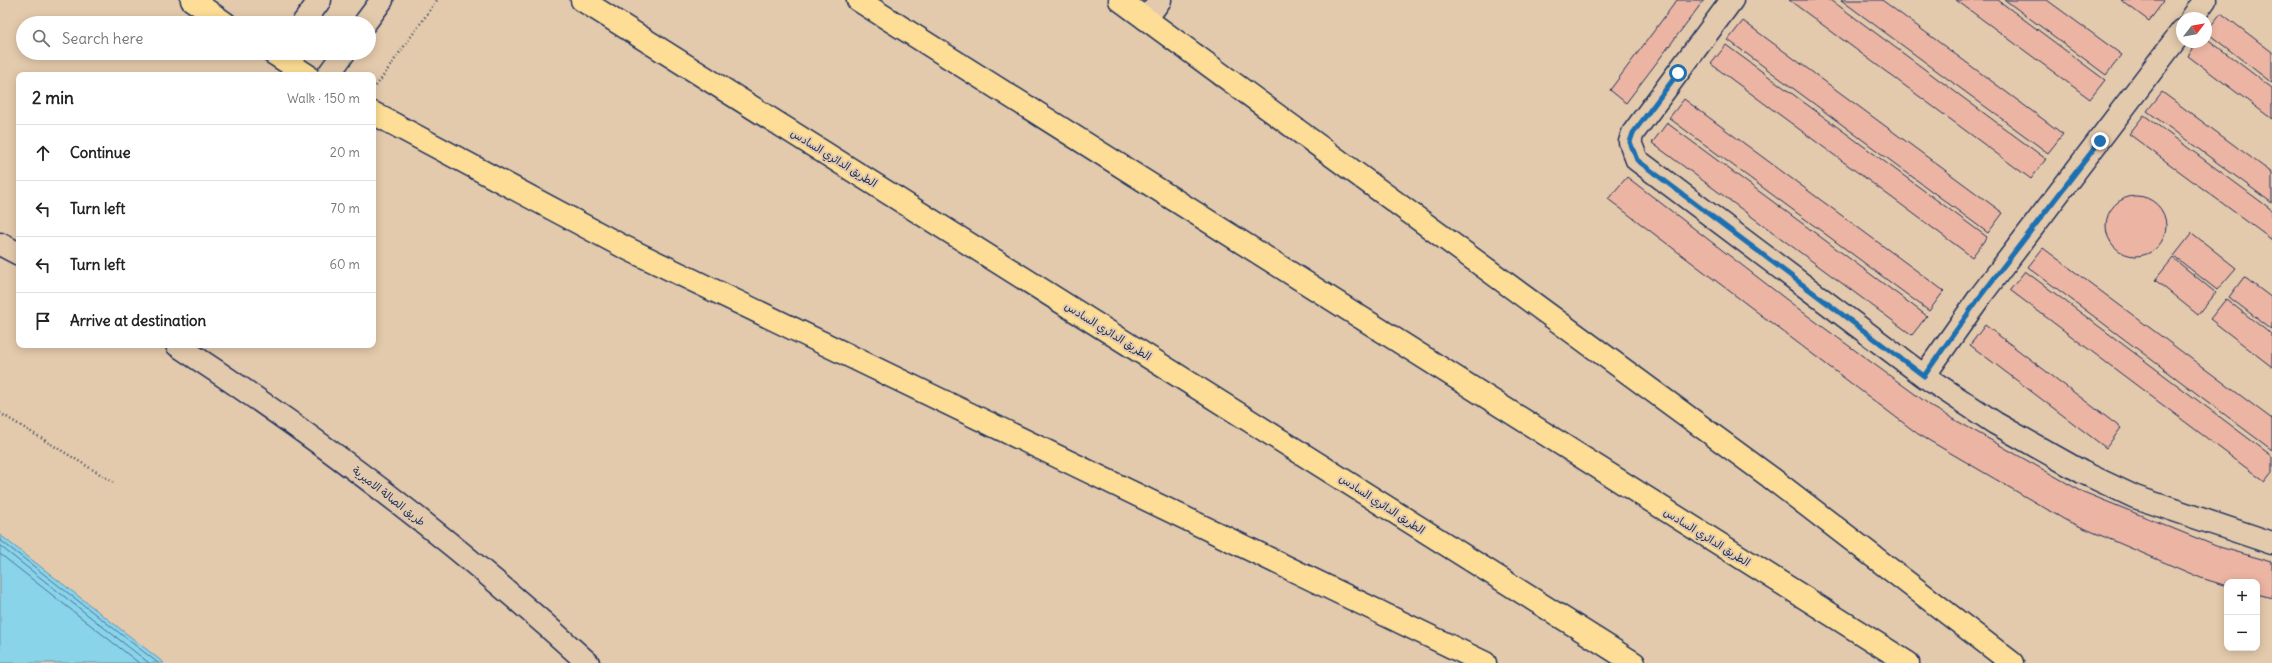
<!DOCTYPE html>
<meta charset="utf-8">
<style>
body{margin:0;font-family:Delius,"Playpen Sans Arabic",sans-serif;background:#f2f2f2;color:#222}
.controls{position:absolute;right:12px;bottom:12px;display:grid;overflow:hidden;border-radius:8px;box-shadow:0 2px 10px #0003}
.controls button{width:36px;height:36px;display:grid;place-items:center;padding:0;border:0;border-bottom:1px solid #e0e0e0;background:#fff;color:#222;font:20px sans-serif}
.compass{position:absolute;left:2176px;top:12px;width:36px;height:36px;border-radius:50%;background:#fff;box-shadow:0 2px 10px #0003;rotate:59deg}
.stop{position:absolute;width:12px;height:12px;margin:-9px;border:3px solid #1f6fb2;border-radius:50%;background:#fff}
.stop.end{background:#1f6fb2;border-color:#fff;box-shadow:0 1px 4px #0008}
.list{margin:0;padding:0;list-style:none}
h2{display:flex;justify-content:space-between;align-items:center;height:52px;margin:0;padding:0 16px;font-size:17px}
h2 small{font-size:13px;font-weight:400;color:#767676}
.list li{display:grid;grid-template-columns:26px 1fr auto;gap:12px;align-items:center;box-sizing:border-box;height:56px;padding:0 16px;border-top:1px solid #e0e0e0}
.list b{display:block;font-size:15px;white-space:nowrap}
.list em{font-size:13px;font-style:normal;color:#767676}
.icon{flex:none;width:22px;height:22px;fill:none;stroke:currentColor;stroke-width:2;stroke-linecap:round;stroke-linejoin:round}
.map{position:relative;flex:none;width:2272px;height:663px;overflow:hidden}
.search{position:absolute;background:#fff;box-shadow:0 2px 10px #0003;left:16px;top:16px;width:360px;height:44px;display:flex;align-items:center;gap:10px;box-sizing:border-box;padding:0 14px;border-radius:22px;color:#767676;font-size:15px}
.panel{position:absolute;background:#fff;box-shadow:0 2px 10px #0003;left:16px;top:72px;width:360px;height:276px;border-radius:8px}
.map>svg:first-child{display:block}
.water{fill:#8ad4ea;stroke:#5e92b2}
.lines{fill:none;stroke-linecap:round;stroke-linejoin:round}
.shore{stroke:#477196;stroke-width:1}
.building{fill:#ecb4a2;stroke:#1b2f5e}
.minor-casing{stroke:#1b2f5e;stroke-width:25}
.highway-casing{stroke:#1b2f5e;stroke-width:25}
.path{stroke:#1b2f5e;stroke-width:2.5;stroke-dasharray:1 3;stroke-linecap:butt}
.minor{stroke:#e4caac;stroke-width:22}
.highway{stroke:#fede96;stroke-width:22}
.route{stroke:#1f6fb2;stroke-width:5}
.labels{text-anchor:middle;stroke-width:4;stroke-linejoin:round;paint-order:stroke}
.street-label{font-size:11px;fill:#1b2f5e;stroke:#e4caac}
</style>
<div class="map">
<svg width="2272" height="663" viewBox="0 0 2272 663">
<rect width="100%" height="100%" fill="#e4caac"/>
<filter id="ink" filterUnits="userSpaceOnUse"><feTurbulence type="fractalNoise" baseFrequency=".025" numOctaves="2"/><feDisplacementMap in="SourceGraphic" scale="8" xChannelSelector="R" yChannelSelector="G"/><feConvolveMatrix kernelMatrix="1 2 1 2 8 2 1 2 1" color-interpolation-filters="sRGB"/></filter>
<g filter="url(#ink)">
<!-- water -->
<path class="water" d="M 0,535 L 164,663 L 0,663 Z"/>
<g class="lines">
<!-- shore -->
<path class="shore" d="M 0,540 L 158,663
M 0,546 L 149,663
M 0,554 L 139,663"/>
</g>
<!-- building -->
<path class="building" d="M 1677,0 L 1704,0 L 1626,103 L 1610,90 Z
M 1789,0 L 1831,0 L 2046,159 L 2031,179 Z
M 1841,0 L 1882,0 L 2063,134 L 2048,153 Z
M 1956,0 L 1998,0 L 2105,80 L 2090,99 Z
M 2005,0 L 2047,0 L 2122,55 L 2106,75 Z
M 2121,0 L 2163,0 L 2164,1 L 2149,21 Z
M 2221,13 L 2272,52 L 2272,83 L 2206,32 Z
M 1743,21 L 2003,213 L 1988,233 L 1728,40 Z
M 2206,38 L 2272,88 L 2272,119 L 2188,56 L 2198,42 L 2206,42 Z
M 1726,45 L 1987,237 L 1972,257 L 1711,64 Z
M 2162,92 L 2272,173 L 2272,203 L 2147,111 Z
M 1684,99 L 1944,291 L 1929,311 L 1669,118 Z
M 2144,115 L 2272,210 L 2272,240 L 2129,134 Z
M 1667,123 L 1927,316 L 1912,335 L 1652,143 Z
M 1627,177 L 1808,316 L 1934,408 L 2081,491 L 2216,546 L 2272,562 L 2272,598 L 2257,594 L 2257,582 L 2227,582 L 2227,586 L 2201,578 L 2067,521 L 1918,434 L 1608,199 Z
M2106 226a30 30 0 1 1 60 0a30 30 0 1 1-60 0Z
M 2192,233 L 2236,268 L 2217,290 L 2174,256 Z
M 2043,248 L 2272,419 L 2272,450 L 2028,267 Z
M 2173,258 L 2216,293 L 2198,315 L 2155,280 Z
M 2025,271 L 2272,456 L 2272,473 L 2265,482 L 2010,290 Z
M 2244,277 L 2272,298 L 2272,330 L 2229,297 Z
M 2226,299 L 2272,335 L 2272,367 L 2210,319 Z
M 1985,325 L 2121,428 L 2106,448 L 1970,345 Z"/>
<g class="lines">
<defs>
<path id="minor" d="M 1732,0 L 1633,133 L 1630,142 L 1637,160 L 1924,376 L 1995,423 L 2082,472 L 2135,497 L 2272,543
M 2192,18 L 2205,0
M 1146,19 L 1160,0
M 303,23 L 320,0
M 365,23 L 382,0
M 328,75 L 344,53
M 0,244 L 19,254
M 177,345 C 322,440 460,545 588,663
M 1924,376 L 1979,298 L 2182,31"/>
<path id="highway" d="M 192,0 L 225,23
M 582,0 L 1634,663
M 858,0 L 1908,663
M 1120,0 L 1770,477 L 2012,663
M 273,53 L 307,75
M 373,113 L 622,246 L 1485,663"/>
</defs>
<!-- minor casing -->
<use href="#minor" class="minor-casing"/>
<!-- highway casing -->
<use href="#highway" class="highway-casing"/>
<!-- path -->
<path class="path" d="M 376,86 L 437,0
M 0,413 L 113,482"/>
<!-- minor -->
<use href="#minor" class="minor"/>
<!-- highway -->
<use href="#highway" class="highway"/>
</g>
</g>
<g class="lines" filter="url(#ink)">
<!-- route -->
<path class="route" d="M 1678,73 L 1633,133 L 1630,142 L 1637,160 L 1924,376 L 1979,298 L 2100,141"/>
</g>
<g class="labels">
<!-- street labels -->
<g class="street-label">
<text transform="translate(834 158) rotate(32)" y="4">الطريق الدائري السادس</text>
<text transform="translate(1108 331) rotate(32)" y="4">الطريق الدائري السادس</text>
<text transform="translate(389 496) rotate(38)" y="4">طريق الصالة الاميرية</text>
<text transform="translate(1382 504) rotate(33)" y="4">الطريق الدائري السادس</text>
<text transform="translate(1707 537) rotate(32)" y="4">الطريق الدائري السادس</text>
</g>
</g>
</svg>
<div class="controls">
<button>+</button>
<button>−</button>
</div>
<svg class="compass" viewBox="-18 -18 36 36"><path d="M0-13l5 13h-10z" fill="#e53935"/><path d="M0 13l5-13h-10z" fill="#767676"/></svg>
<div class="stop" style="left:1678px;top:73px"></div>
<div class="stop end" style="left:2100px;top:141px"></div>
<div class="search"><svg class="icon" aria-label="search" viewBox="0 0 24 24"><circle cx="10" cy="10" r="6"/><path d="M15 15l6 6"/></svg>Search here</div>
<section class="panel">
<h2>2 min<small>Walk · 150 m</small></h2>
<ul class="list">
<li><svg class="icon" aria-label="ahead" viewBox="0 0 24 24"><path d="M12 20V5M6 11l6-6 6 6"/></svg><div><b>Continue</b></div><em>20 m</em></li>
<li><svg class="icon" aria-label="left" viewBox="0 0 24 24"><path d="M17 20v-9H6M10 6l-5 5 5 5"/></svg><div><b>Turn left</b></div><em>70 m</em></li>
<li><svg class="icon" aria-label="left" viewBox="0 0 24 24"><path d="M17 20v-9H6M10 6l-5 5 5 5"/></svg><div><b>Turn left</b></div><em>60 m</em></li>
<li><svg class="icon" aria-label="arrive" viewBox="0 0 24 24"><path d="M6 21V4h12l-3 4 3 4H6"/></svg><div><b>Arrive at destination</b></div></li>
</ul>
</section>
</div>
